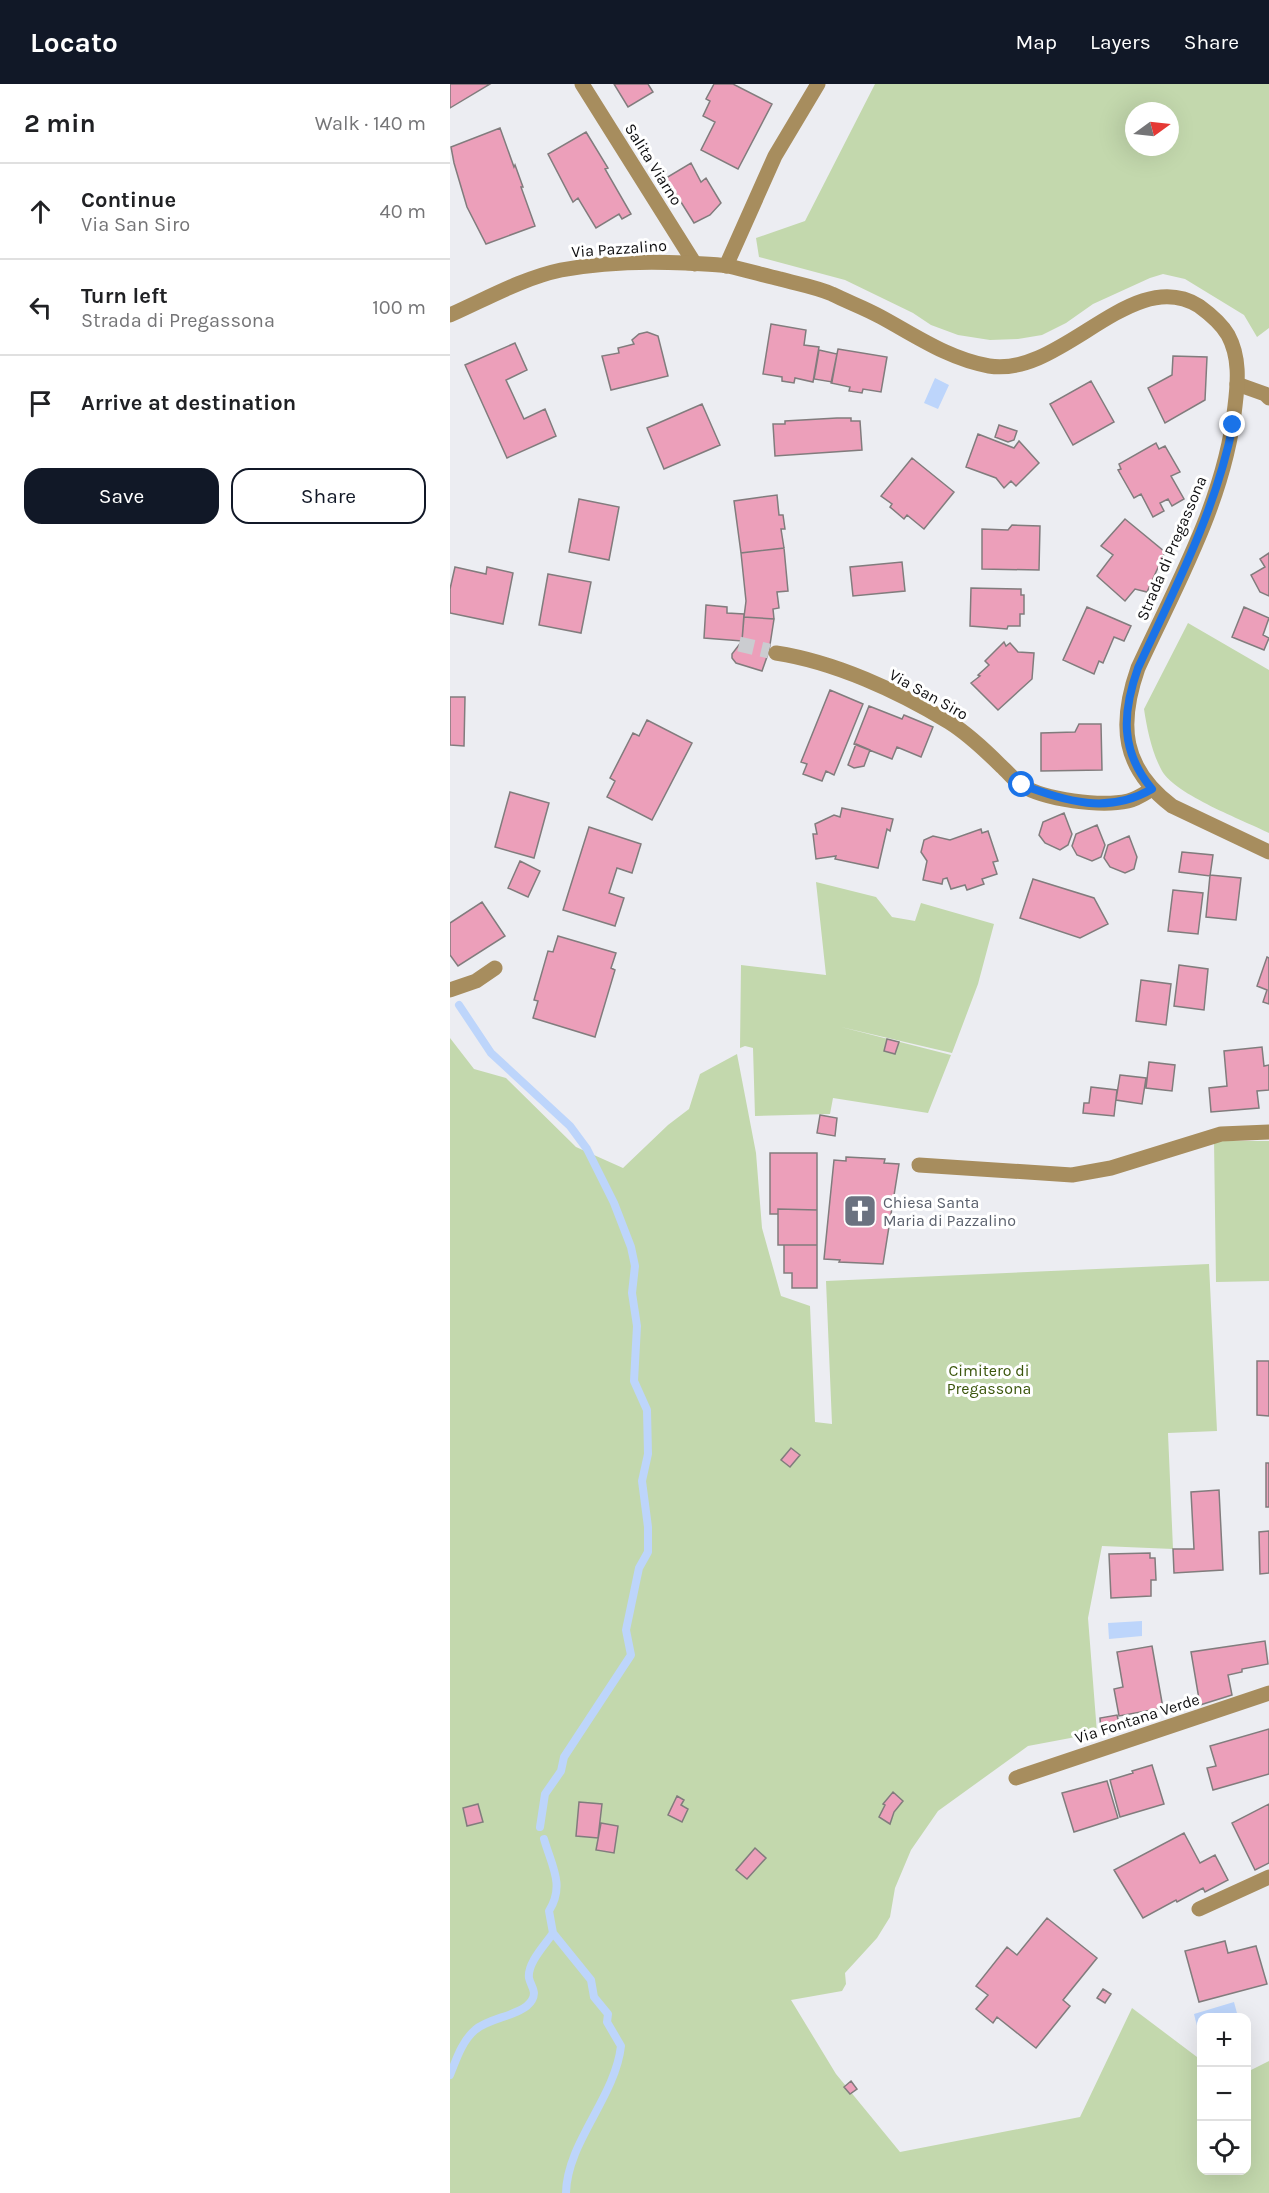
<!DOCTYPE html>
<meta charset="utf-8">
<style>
body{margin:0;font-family:Karla,sans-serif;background:#f6f6f6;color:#202124}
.controls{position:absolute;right:18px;bottom:18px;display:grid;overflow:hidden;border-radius:12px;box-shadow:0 6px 24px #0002}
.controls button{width:54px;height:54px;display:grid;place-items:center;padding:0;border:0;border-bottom:2px solid #e0e0e0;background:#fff;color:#202124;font:30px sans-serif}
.compass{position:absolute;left:675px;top:18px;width:54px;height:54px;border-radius:50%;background:#fff;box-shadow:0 6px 24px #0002;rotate:75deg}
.stop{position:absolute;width:18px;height:18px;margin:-14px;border:4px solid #1a73e8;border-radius:50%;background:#fff}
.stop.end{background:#1a73e8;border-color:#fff;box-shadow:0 2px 6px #0008}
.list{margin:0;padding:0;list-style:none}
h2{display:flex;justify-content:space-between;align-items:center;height:78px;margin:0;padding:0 24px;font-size:26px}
h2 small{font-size:20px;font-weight:400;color:#757577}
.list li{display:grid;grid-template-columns:39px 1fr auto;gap:18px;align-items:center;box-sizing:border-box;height:96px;padding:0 24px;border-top:2px solid #e0e0e0}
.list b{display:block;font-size:22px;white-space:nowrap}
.list p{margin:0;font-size:20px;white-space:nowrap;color:#757577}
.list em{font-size:20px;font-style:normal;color:#757577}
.actions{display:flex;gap:12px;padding:18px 24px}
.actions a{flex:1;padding:14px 0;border:2px solid #111827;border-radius:18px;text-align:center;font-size:21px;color:#111827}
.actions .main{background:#111827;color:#fff}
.icon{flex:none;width:33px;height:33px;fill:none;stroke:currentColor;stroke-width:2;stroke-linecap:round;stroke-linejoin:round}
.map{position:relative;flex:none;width:819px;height:2109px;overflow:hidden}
header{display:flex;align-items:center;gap:36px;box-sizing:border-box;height:84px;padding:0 30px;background:#111827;color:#fff}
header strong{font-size:28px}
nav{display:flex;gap:33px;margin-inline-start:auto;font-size:21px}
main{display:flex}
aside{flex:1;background:#fff}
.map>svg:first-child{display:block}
.green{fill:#c3d8ad;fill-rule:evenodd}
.water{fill:#bdd5fb}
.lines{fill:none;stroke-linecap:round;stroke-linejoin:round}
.stream{stroke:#bdd5fb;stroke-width:8}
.building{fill:#ec9fba;stroke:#817c7d;stroke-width:1.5}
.pedestrian-tunnel{stroke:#cbccd0;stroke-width:15;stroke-dasharray:15 8;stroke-linecap:butt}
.minor{stroke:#a78d5e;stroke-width:15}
.tertiary{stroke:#a78d5e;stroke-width:15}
.route{stroke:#1a73e8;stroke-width:8}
.labels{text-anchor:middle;stroke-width:6;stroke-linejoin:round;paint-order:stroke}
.street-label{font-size:16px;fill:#0f0f11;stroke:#fff}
.worship-label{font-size:16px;fill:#5b616d;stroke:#fff;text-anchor:start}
.park-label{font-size:16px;fill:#3b560c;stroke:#fff}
</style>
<header>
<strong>Locato</strong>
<nav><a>Map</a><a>Layers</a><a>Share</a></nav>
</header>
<main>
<aside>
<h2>2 min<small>Walk · 140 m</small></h2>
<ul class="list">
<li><svg class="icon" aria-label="ahead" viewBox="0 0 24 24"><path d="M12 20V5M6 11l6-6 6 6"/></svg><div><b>Continue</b><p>Via San Siro</p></div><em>40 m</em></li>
<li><svg class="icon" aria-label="left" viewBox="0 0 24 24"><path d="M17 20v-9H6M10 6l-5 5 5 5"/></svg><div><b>Turn left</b><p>Strada di Pregassona</p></div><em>100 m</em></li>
<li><svg class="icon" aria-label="arrive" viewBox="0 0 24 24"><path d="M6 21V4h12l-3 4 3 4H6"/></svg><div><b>Arrive at destination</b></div></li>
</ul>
<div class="actions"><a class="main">Save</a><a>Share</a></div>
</aside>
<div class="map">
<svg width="819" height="2109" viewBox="0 0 819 2109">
<rect width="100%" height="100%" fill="#ecedf2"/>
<!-- green -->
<path class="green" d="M 425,0 L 819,0 L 819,244 L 807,253 L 794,231 L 735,195 L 713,190 L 700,194 L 643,220 L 616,239 L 592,251 L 568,255 L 540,256 L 508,251 L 481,241 L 463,229 L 395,196 L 309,173 L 306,154 L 355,137 ZM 684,27 L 720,27 L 720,63 L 684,63 Z
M 738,539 L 819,586 L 819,749 C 793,736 726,711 712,687 C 702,669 697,645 694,625 Z
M 366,798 L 426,813 L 442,833 L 465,837 L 471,819 L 544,840 L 528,900 L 502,969 L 391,943 L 501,971 L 478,1029 L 383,1014 L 380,1030 L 305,1032 L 303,964 L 295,962 L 290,964 L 291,881 L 376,891 Z
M 0,954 L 24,985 L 56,994 L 126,1063 L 173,1084 L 218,1041 L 239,1025 L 250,990 L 287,970 L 306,1069 L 312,1144 L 331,1212 L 360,1222 L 365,1338 L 382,1340 L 376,1197 L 759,1180 L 767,1347 L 718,1349 L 723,1465 L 652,1462 L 638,1534 L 647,1649 L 578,1662 L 488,1727 L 461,1766 L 445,1804 L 440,1833 L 427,1854 L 395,1889 L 396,1900 L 392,1907 L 341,1916 L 386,1990 L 450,2068 L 630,2033 L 682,1924 L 751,1976 L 752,2086 L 796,2086 L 797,1988 L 819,1977 L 819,2109 L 0,2109 Z
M 764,1057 L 819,1057 L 819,1197 L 766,1198 Z"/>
<!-- water -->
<path class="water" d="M 485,294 L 499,301 L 488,325 L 474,319 Z
M 692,1537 L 692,1552 L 659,1555 L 658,1539 Z
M 784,1918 L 788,1933 L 752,1934 L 751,1945 L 748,1946 L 744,1930 Z"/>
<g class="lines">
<!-- stream -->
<path class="stream" d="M 9,921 L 41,969 L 120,1042 L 137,1065 L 164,1119 L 181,1163 L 185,1182 L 182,1209 L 187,1242 L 184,1297 L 197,1326 L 198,1370 L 192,1397 L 198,1443 L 198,1468 L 189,1484 L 176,1546 L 181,1571 L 114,1673 L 111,1687 L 95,1710 L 90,1743
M 94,1755 C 102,1783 115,1801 99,1827 L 103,1849 L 141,1896 L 144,1913 L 158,1930 L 157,1938 L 171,1962 C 165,2014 117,2058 116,2109
M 0,1991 C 6,1976 12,1957 25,1946 C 39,1933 73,1932 82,1916 C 87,1907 81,1903 79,1894 C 77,1879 95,1861 103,1849"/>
</g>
<!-- building -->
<path class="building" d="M 0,0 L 40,0 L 0,24 Z
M 164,0 L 198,0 L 203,8 L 178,23 Z
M 264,0 L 283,0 L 322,20 L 288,85 L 251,66 L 265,38 L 253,32 L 260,17 L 256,15 Z
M 50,44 L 64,83 L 65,81 L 73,103 L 71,103 L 85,142 L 36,160 L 17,123 L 4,79 L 1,63 Z
M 136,48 L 158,84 L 155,85 L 181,130 L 172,135 L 169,130 L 146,144 L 128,114 L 123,118 L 98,70 Z
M 241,79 L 251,98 L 256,94 L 271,119 L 260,131 L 244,139 L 216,94 Z
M 321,240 L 356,246 L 354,261 L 369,263 L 363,298 L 345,294 L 344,299 L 332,297 L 332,293 L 313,290 Z
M 197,248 L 208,252 L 218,292 L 161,306 L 152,272 L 169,269 L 168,264 L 184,260 L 182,256 L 189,250 Z
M 65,259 L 77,286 L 56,296 L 74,335 L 95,325 L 106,352 L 57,374 L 15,281 Z
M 388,265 L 437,273 L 431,308 L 413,305 L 412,309 L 399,307 L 400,303 L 381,299 Z
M 369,266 L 387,270 L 382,298 L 364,295 Z
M 723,272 L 757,273 L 755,316 L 715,339 L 698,304 L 722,291 Z
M 641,297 L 664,338 L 623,361 L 600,320 Z
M 252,320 L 270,361 L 214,385 L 197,344 Z
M 387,334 L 401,334 L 401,337 L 410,337 L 412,366 L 325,372 L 323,340 L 335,340 L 335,337 Z
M 549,341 L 567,347 L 564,356 L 558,358 L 545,353 Z
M 528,350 L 564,364 L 569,357 L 589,379 L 566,402 L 561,397 L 554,404 L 546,394 L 516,383 Z
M 706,359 L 709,365 L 715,362 L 730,388 L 721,392 L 734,415 L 722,422 L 718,415 L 710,419 L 714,427 L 703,433 L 691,410 L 684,414 L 668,386 L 671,385 L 669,380 Z
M 462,374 L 504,408 L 474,445 L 457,431 L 454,435 L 440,423 L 442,420 L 431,412 Z
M 327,411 L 329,431 L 333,431 L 335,445 L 331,445 L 334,464 L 291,469 L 284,417 Z
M 129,415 L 169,423 L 159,476 L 119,468 Z
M 675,435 L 715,468 L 697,508 L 685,505 L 675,517 L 647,492 L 663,471 L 651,462 Z
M 562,441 L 590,442 L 589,486 L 532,485 L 532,445 L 558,446 Z
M 334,464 L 338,507 L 327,508 L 329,524 L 323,525 L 324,535 L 294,533 L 296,517 L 291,469 Z
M 819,469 L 819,512 L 810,508 L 801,491 L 815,483 L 810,475 Z
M 452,478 L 455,507 L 403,512 L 400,483 Z
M 5,483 L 36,490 L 37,483 L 63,489 L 53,540 L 0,529 L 0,505 Z
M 98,490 L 141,498 L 131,549 L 89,541 Z
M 521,504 L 571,505 L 571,511 L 574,511 L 574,530 L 570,530 L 570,542 L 558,542 L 557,545 L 520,542 Z
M 256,521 L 277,523 L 277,529 L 294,530 L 292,557 L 254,554 Z
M 637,523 L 681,542 L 674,557 L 664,553 L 653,579 L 649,577 L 644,590 L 613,576 Z
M 794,523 L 819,534 L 813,551 L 819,554 L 814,566 L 782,553 Z
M 294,533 L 324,535 L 319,567 L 312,587 L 286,579 L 282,574 L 282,570 L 292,557 Z
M 554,558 L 556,562 L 560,559 L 568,568 L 584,569 L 582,595 L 548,626 L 521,599 L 530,592 L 528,591 L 539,581 L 535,577 Z
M 380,606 L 413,620 L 384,691 L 376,687 L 372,697 L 353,690 L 357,680 L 351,678 Z
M 0,613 L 15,613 L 14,662 L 0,661 Z
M 419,622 L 452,635 L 454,631 L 483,643 L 471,673 L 447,663 L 442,675 L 404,660 Z
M 197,636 L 242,659 L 202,736 L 157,713 L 165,697 L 160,694 L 183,649 L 189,652 Z
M 629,640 L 651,640 L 652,686 L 591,687 L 591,649 L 625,648 Z
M 406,660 L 420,666 L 414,682 L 404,684 L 398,681 Z
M 60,708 L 99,719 L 84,774 L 45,763 Z
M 392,724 L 443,735 L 440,747 L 437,745 L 428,784 L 385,775 L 386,772 L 366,775 L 363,750 L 367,750 L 365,740 L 384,731 L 390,733 Z
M 614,729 L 622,750 L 618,761 L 610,766 L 595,759 L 589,751 L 593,738 Z
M 647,741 L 655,761 L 651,773 L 642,777 L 627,771 L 622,762 L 626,750 Z
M 139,743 L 191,760 L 182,789 L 167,784 L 159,809 L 174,814 L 165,842 L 113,826 Z
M 531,745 L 532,749 L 538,747 L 548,777 L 543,778 L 547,790 L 532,795 L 534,800 L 517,806 L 515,801 L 501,805 L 497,794 L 493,795 L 492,800 L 473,796 L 477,777 L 471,768 L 474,756 L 483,752 L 500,756 Z
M 679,752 L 687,773 L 684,785 L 675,789 L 660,783 L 654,774 L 658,761 Z
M 732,768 L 763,771 L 760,792 L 729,788 Z
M 70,777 L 90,787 L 78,813 L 58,804 Z
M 760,791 L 791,794 L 786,836 L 756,833 Z
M 583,795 L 644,814 L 658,840 L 630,854 L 570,834 Z
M 723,806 L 753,809 L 748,850 L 718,847 Z
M 32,818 L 55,852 L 8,882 L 0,871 L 0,839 Z
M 108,852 L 166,869 L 161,884 L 165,886 L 145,953 L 83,934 L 88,917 L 84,916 L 98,867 L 103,868 Z
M 817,873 L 819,874 L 819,920 L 813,918 L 817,906 L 807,902 Z
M 729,881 L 758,885 L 754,926 L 724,922 Z
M 691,896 L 721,900 L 716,941 L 686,937 Z
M 437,955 L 449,958 L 445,970 L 434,967 Z
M 812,963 L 814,982 L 819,981 L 819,1006 L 807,1007 L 809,1024 L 761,1028 L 759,1004 L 777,1002 L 774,967 Z
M 699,978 L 725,981 L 722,1007 L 696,1004 Z
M 670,991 L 696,994 L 692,1020 L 666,1016 Z
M 641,1003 L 667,1006 L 664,1032 L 633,1029 L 634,1019 L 639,1019 Z
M 370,1031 L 387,1034 L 385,1052 L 367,1049 Z
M 320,1069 L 367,1069 L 367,1126 L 328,1125 L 328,1130 L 320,1130 Z
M 396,1073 L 435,1075 L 434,1079 L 449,1080 L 433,1180 L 389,1178 L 390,1176 L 374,1175 L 384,1076 L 396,1077 Z
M 328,1125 L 367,1126 L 367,1161 L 328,1161 Z
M 334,1161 L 367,1161 L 367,1204 L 342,1204 L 342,1189 L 334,1189 Z
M 807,1277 L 819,1277 L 819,1332 L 807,1331 Z
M 341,1364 L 350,1371 L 340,1383 L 331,1376 Z
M 816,1379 L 819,1379 L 819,1423 L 816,1423 Z
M 769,1406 L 773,1486 L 724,1489 L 723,1465 L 744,1465 L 741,1408 Z
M 819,1447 L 819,1489 L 810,1490 L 809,1448 Z
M 700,1469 L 700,1474 L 705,1474 L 706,1496 L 701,1496 L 701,1512 L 661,1514 L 659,1470 Z
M 815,1557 L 818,1580 L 792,1585 L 792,1588 L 778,1591 L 782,1611 L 750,1621 L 741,1568 Z
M 702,1562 L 713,1624 L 669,1632 L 664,1605 L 673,1603 L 667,1568 Z
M 667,1631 L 670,1644 L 651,1647 L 650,1634 Z
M 819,1645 L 819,1690 L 763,1706 L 757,1684 L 766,1682 L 760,1662 Z
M 702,1681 L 714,1720 L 670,1733 L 660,1696 L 683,1689 L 682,1687 Z
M 657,1697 L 668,1734 L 624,1748 L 612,1709 Z
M 443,1708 L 453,1717 L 444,1728 L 440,1740 L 429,1733 L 435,1721 L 433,1720 Z
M 227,1712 L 234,1716 L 231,1721 L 238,1725 L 232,1738 L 218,1731 Z
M 129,1718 L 152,1720 L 148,1754 L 126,1752 Z
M 28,1720 L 33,1738 L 17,1742 L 13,1724 Z
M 819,1720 L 819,1779 L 805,1786 L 782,1739 Z
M 151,1739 L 168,1742 L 164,1769 L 146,1766 Z
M 734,1749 L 750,1779 L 765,1771 L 778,1796 L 755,1808 L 753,1804 L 727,1818 L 726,1816 L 693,1834 L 664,1786 Z
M 305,1764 L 316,1774 L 297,1795 L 286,1786 Z
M 597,1834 L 647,1874 L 613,1916 L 620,1922 L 586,1964 L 547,1933 L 543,1939 L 526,1925 L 538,1911 L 526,1902 L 557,1863 L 567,1871 Z
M 775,1857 L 778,1869 L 806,1862 L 817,1900 L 749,1918 L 735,1867 Z
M 653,1905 L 661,1910 L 655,1919 L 647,1914 Z
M 401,1997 L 407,2005 L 400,2010 L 394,2003 Z"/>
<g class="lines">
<!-- pedestrian-tunnel -->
<path class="pedestrian-tunnel" d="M 289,560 L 319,567"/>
<!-- minor -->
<path class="minor" d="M 132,0 L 245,180
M 276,182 L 325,72 L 368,0
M 787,300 L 815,310 L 819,314
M 326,569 C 385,578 448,607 499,638 C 518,650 535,666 551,682 C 558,688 564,696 571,701 C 595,716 651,723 678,717 C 687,715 694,710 702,705
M 0,906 L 26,897 L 45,884
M 469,1081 L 622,1091 L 661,1084 L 771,1050 L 819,1048
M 566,1694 L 819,1609
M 749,1825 L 819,1793"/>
<!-- tertiary -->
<path class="tertiary" d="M 0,231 C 36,215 73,194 111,186 C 152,178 194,177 236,179 C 250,180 265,180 278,182 C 296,186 313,191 330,195 C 348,200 366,203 382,210 C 398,218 415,224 431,233 C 466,252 499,275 539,282 C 612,294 682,180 749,222 C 760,230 771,239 778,251 C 790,273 788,298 785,322 C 775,416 727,499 688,584 C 668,641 672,684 722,722 L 819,768"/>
</g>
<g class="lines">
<!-- route -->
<path class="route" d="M 572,701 C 617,717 657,731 702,705 C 670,667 672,629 688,584 C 725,504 765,429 783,341"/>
</g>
<!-- icons -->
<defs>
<symbol id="church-square" viewBox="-11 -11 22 22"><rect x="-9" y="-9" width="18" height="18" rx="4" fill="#6b7280" stroke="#fff"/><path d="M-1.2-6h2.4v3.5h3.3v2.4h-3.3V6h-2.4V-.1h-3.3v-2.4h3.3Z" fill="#fff"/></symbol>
</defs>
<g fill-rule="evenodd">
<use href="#church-square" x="391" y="1108" width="38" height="38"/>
</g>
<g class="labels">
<!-- street labels -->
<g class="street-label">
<text transform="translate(204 80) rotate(58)" y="6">Salita Viarno</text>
<text transform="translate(169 164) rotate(-4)" y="6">Via Pazzalino</text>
<text transform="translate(721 464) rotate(-67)" y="6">Strada di Pregassona</text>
<text transform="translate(479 610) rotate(29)" y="6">Via San Siro</text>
<text transform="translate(687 1634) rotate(-18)" y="6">Via Fontana Verde</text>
</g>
<!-- worship labels -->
<g class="worship-label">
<text x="433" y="1124">Chiesa Santa<tspan x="433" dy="18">Maria di Pazzalino</tspan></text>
</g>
<!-- park labels -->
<g class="park-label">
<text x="539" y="1292">Cimitero di<tspan x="539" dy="18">Pregassona</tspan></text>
</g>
</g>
</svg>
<div class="controls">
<button>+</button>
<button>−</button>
<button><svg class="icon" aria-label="locate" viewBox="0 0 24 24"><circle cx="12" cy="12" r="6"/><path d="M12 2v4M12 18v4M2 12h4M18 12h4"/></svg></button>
</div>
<svg class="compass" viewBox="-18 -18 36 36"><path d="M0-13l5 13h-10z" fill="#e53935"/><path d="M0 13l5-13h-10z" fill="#757577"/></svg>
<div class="stop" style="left:572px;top:701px"></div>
<div class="stop end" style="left:783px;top:341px"></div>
</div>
</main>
